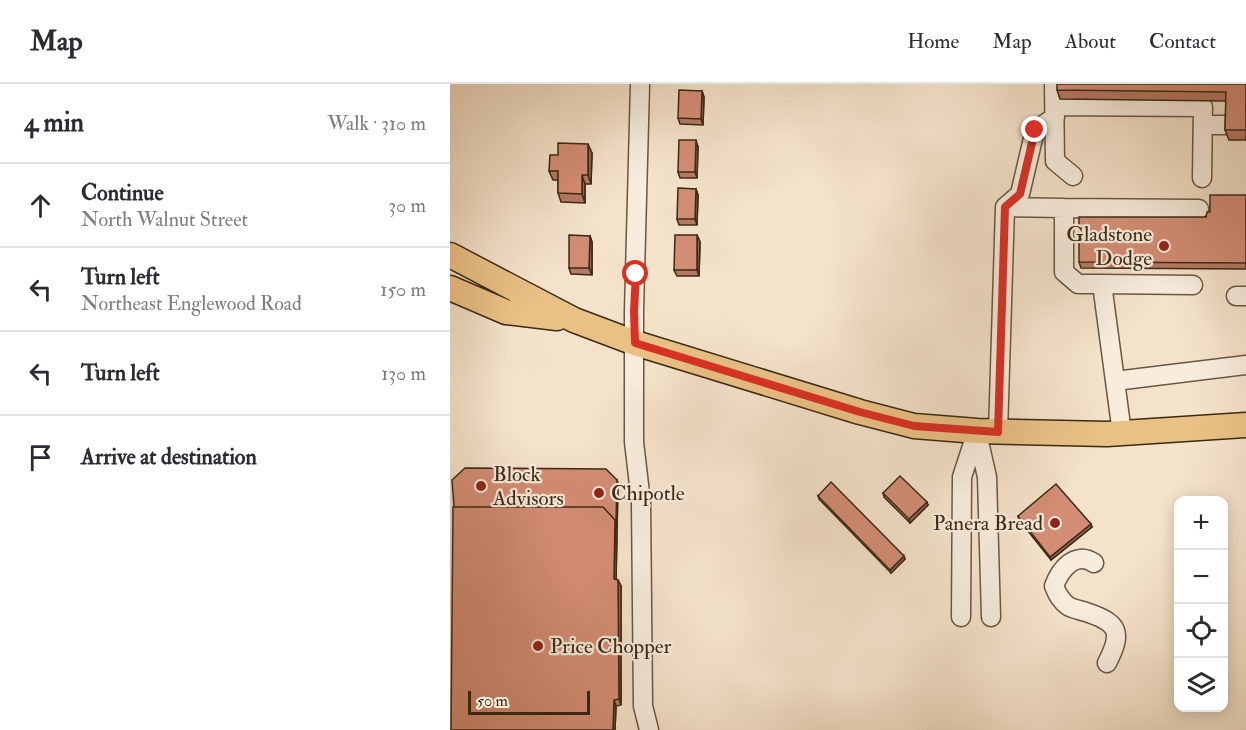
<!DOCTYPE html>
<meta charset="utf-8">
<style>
body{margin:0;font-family:"IM FELL Double Pica",serif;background:#f7f7f7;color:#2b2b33}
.controls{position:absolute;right:18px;bottom:18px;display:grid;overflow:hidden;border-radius:12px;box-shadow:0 3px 15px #0003}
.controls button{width:54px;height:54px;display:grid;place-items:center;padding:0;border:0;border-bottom:2px solid #e1e1e2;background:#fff;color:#2b2b33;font:30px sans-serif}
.scale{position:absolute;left:18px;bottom:15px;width:122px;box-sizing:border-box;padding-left:6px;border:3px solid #3a2a14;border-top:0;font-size:16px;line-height:21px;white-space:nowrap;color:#3a2a14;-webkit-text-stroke:4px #f8ecdd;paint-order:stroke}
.stop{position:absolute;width:18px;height:18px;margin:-14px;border:4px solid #d93025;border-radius:50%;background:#fff}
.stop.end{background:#d93025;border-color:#fff;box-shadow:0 2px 6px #0008}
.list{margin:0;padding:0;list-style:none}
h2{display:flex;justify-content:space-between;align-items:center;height:78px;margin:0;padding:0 24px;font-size:26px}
h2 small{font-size:20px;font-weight:400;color:#7c7c81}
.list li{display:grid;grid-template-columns:39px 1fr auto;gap:18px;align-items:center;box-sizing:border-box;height:84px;padding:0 24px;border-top:2px solid #e1e1e2}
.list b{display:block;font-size:22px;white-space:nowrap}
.list p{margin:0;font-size:20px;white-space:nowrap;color:#7c7c81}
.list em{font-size:20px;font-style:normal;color:#7c7c81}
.icon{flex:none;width:33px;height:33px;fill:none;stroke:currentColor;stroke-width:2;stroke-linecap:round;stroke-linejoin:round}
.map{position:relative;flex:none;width:796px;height:646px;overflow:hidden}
header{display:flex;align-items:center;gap:36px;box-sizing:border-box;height:84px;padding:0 30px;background:#fff;border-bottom:2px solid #e1e1e2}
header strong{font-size:28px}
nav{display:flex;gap:33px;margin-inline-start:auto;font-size:21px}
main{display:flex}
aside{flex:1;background:#fff}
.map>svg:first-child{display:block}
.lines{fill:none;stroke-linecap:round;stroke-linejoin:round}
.minor-casing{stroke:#685842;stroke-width:21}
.major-casing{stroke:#3a2a14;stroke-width:27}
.minor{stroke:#f8ecdd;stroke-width:18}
.major{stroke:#eac185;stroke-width:24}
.wall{fill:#b67965;stroke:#3a2a14;stroke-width:1.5}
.shaded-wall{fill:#946352;stroke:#3a2a14;stroke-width:1.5}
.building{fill:#d48d75;stroke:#3a2a14;stroke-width:1.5}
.route{stroke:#d93025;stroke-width:8}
.poi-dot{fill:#8f2418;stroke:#f8ecdd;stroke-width:2}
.labels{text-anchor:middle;stroke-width:4.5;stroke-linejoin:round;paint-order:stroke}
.poi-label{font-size:21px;fill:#3a2a14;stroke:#f8ecdd;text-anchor:start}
</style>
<header>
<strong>Map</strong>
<nav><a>Home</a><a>Map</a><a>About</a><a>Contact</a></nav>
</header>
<main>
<aside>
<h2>4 min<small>Walk · 310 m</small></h2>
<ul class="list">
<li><svg class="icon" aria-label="ahead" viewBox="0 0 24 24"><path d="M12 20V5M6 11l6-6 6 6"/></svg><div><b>Continue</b><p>North Walnut Street</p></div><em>30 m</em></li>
<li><svg class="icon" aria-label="left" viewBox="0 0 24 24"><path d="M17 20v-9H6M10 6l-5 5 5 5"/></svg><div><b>Turn left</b><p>Northeast Englewood Road</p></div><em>150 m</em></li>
<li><svg class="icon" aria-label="left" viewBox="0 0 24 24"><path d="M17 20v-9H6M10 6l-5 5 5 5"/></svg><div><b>Turn left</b></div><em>130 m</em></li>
<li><svg class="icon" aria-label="arrive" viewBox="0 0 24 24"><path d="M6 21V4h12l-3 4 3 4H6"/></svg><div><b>Arrive at destination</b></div></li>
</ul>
</aside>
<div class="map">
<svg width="796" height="646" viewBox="0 0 796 646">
<rect width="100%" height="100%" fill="#f4e2ca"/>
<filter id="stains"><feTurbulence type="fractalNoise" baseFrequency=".00333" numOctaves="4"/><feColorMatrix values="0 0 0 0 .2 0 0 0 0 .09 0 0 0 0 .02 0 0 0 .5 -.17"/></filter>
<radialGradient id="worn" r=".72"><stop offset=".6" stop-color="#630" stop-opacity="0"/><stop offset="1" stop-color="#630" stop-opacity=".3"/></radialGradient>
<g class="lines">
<defs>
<path id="minor" d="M 190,0 L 184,227 L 184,358 L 191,418 L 193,622 L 199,646
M 604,0 L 605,77 L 623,92
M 605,22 L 753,23 L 752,94
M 753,41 L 779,41
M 555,123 L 570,110 L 585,46 L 605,33
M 614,124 L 749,125
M 652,200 L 743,201
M 786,212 L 796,212
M 548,348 L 555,123 L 614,124 L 614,188 L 628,200 L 652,200 L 665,297
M 527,349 L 537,393 L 541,533
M 672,349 L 665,297 L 796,281
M 644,479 C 625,466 610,486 604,502 C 607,510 611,517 618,522 C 623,525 630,526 636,528 C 669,539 673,548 657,579
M 511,533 L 512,393 L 527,347"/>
<path id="major" d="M 0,171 L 124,236 L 185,259 L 410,328 L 464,342 L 527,347 L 657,350 L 796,341
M 0,204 L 56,228 L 107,234"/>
</defs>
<!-- minor casing -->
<use href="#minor" class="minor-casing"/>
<!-- major casing -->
<use href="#major" class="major-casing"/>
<!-- minor -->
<use href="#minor" class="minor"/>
<!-- major -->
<use href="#major" class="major"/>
</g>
<!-- wall -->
<path class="wall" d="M 796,0 L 796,56 L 779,56 L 775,46 L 776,17 L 610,15 L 607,6 Z
M 252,7 L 254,13 L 253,41 L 230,40 L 228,34 Z
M 248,63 L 247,94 L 230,94 L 228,88 Z
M 142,69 L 141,100 L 135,100 L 135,119 L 111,118 L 108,109 L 108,96 L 103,96 L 99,87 L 108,71 Z
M 246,105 L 248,111 L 247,141 L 229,141 L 227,135 Z
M 796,111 L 796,185 L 631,184 L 629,178 L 756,133 L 760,128 Z
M 247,151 L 250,158 L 249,192 L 227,192 L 224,186 Z
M 140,152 L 142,158 L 142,191 L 121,190 L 119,184 Z
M 167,396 L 168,399 L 166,495 L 168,496 L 171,502 L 171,621 L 166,622 L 165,646 L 1,646 Z
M 433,409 L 478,421 L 460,439 L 434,413 Z
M 368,412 L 454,472 L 455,475 L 441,489 L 369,415 Z
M 568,432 L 642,443 L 601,476 L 569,436 Z"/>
<!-- shaded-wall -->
<path class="shaded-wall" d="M 252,7 L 254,13 L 253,41 L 251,35 Z
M 246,56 L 248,63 L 247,94 L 245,88 Z
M 138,60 L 142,69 L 141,100 L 138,91 Z
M 132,91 L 135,100 L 135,119 L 132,110 Z
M 246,105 L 248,111 L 247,141 L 245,135 Z
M 247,151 L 250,158 L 249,192 L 247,186 Z
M 140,152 L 142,158 L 142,191 L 139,184 Z
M 167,396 L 168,399 L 166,501 L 164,495 Z
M 477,418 L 478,421 L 460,439 L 459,435 Z
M 641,440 L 642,443 L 601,476 L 600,473 Z
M 454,472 L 455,475 L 441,489 L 440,486 Z
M 168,496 L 171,502 L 171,621 L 169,615 Z
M 164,616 L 166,622 L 165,646 L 163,646 Z"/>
<!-- building -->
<path class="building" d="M 607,0 L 796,0 L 796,46 L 775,46 L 776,8 L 607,6 Z
M 229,6 L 252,7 L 251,35 L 228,34 Z
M 229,56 L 246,56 L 245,88 L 228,88 Z
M 108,59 L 138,60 L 138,91 L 132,91 L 132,110 L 108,109 L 108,87 L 99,87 L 100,71 L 108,71 Z
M 228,104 L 246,105 L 245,135 L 227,135 Z
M 760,111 L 796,111 L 796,179 L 629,178 L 629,133 L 756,133 L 757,128 L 760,128 Z
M 119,151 L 140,152 L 139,184 L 119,184 Z
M 225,151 L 247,151 L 247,186 L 224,186 Z
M 15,384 L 156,385 L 167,396 L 166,439 L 165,436 L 153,423 L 4,423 L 2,396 Z
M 450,392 L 477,418 L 459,435 L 433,409 Z
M 381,398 L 454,472 L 440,486 L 368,412 Z
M 606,400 L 641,440 L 600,473 L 568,432 Z
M 3,423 L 153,423 L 165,436 L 164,495 L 168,496 L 169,615 L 164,616 L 163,646 L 1,646 Z"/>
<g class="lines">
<!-- route -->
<path class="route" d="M 186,190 L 184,227 L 185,259 L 410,328 L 464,342 L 548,348 L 555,123 L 570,110 L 585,46"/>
</g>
<!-- markers -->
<g class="poi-dot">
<circle cx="714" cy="162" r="6"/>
<circle cx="31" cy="402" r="6"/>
<circle cx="149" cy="409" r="6"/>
<circle cx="605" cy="439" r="6"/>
<circle cx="88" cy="562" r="6"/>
</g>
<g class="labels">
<!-- poi labels -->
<g class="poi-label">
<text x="702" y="157" text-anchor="end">Gladstone<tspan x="702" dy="24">Dodge</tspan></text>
<text x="43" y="397">Block<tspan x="43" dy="24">Advisors</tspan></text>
<text x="161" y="416">Chipotle</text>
<text x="593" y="446" text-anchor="end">Panera Bread</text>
<text x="100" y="569">Price Chopper</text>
</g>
</g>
<rect width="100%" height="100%" filter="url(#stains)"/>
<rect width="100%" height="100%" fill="url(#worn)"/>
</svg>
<div class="controls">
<button>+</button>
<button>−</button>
<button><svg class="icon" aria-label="locate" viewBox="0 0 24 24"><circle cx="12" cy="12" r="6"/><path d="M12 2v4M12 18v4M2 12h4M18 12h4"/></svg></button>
<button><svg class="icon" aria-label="layers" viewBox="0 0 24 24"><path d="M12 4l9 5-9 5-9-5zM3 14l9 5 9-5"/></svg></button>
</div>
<div class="scale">50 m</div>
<div class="stop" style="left:186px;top:190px"></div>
<div class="stop end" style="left:585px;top:46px"></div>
</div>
</main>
